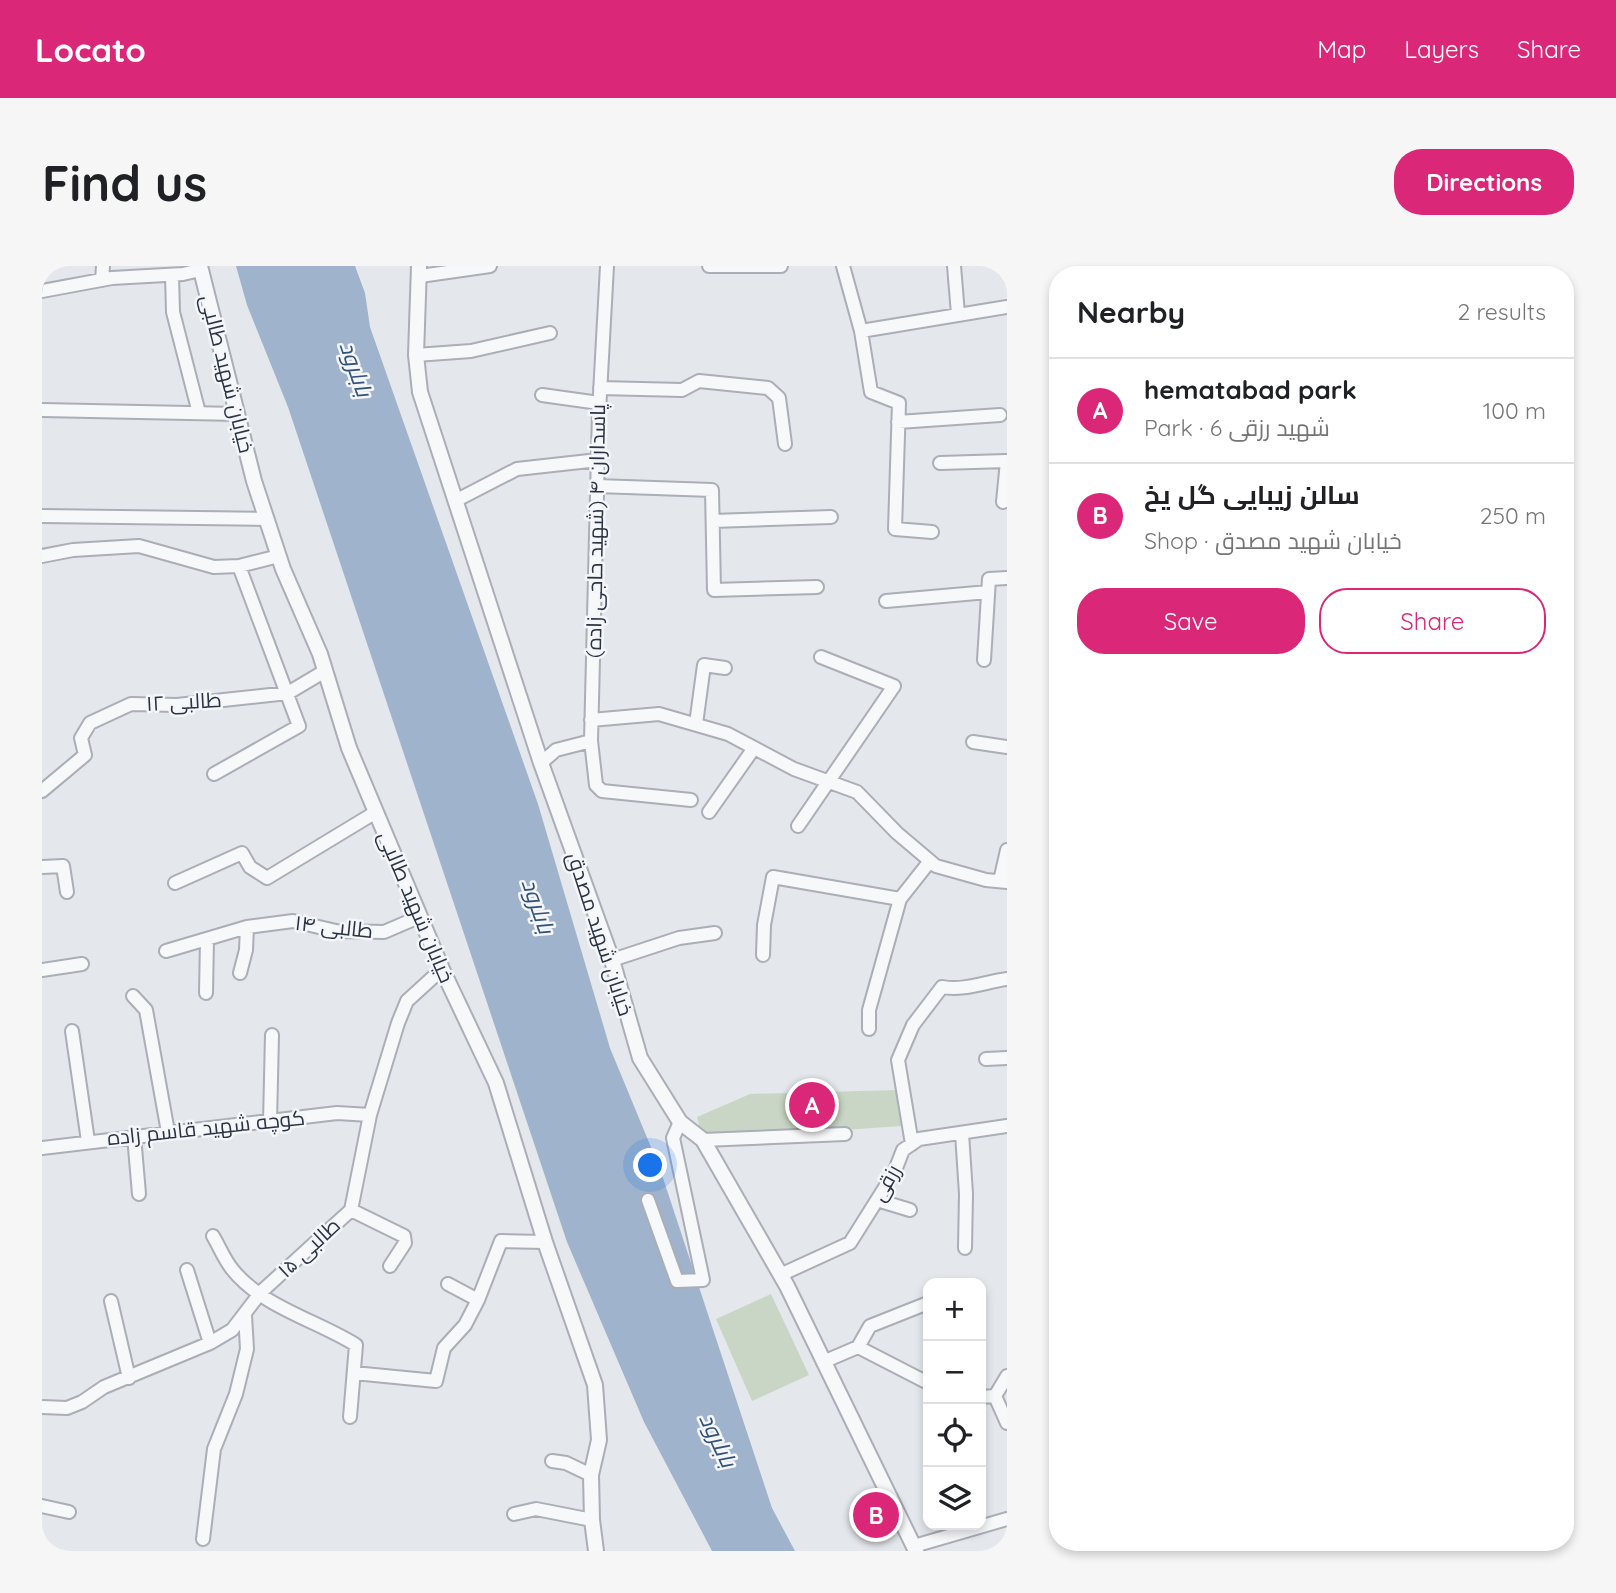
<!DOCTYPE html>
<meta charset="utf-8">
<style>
body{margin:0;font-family:Quicksand,Cairo,sans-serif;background:#f6f6f6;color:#202124}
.controls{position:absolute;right:21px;bottom:21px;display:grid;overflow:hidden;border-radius:14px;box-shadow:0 4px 10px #0003}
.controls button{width:63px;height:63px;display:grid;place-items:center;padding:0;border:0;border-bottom:2px solid #e0e0e0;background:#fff;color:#202124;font:35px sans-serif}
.you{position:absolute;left:609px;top:900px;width:24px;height:24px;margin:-18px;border:5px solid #fff;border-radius:50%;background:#1a73e8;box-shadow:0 0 0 10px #1a73e833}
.badge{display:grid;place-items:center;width:46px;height:46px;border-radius:50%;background:#db2777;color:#fff;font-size:23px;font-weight:700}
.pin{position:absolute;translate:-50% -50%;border:4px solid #fff;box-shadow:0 2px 7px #0006}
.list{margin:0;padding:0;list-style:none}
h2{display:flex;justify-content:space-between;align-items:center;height:91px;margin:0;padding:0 28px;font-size:30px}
h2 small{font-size:23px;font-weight:400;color:#757577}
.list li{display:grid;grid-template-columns:46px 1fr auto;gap:21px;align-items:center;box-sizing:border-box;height:105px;padding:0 28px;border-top:2px solid #e0e0e0}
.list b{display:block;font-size:26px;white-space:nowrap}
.list p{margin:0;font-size:23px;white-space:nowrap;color:#757577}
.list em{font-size:23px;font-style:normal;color:#757577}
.actions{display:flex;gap:14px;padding:21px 28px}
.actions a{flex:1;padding:16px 0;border:2px solid #db2777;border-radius:28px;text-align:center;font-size:24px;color:#db2777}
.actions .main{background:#db2777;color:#fff}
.icon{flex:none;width:38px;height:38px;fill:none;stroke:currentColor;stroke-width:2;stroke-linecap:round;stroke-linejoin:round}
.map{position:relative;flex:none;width:965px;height:1285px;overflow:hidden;border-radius:28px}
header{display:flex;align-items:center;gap:42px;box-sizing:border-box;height:98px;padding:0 35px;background:#db2777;color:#fff}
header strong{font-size:33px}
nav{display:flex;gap:38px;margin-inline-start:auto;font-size:24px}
.intro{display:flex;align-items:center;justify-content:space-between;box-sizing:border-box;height:168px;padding:0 42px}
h1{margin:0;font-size:49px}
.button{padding:18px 32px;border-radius:28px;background:#db2777;color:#fff;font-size:24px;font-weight:700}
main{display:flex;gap:42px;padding:0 42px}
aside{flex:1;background:#fff;border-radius:28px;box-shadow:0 4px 10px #0003}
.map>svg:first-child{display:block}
.green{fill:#c9d6c5}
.water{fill:#9fb4cc}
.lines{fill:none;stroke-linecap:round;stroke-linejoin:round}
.minor-casing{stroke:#a9aeb7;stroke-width:16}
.tertiary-casing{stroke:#a9aeb7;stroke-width:18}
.minor{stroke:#f7f8fa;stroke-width:12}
.tertiary{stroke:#f7f8fa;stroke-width:14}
.labels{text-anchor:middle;stroke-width:5;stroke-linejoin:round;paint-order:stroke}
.street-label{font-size:21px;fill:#2b3445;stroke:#f4f6f9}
.water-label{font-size:23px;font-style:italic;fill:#34527a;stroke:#f4f6f9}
</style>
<header>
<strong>Locato</strong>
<nav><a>Map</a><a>Layers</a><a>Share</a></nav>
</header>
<div class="intro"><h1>Find us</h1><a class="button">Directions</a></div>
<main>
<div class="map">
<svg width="965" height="1285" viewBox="0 0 965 1285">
<rect width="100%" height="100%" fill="#e4e7ec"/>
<!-- green -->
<path class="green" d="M 856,824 L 859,860 L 661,874 L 655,851 L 708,828 Z
M 729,1028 L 767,1109 L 710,1135 L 674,1053 Z"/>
<!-- water -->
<path class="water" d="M 194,0 L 313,0 L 323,27 L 328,61 L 496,538 L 568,782 L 618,903 L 730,1242 L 753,1285 L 670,1285 L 602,1156 L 525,976 L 246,141 L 205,39 Z"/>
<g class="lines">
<defs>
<path id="minor" d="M 667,0 L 739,0
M 801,0 L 819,65 L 829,126 L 857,137 L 853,263 L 890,266
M 912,0 L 916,48
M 130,9 L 131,46 L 157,147
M 378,10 L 448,0
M 60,14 L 61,0
M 0,25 L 70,12 L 141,8 L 158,4
M 819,65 L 965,41
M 374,89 L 429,85 L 508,67
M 558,122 L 640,124 L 657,115 L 726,122 L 737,132 L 743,178
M 500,129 L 557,137
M 0,144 L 195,148
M 856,156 L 958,149
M 898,197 L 965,195
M 555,220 L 670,224 L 672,324 L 775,321
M 413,235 L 475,203 L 556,194
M 961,236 L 965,195
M 0,250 L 225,253
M 671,255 L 789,251
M 0,290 L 31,284 L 97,280 L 172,301 L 197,300 L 237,290
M 844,335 L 946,326
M 942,394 L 947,313 L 965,312
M 549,454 L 617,448 L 686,468 L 752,503 L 815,526 L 855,567 L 894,600 L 944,614 L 965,616
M 654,458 L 662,399 L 683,402
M 549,475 L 554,519 L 560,525 L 649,534
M 931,476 L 965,481
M 499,497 L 514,484 L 549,475 L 557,146 L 565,0
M 172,508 L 257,460 L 197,300
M 0,525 L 43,489 L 39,472 L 48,457 L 89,438 L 135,439 L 246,427 L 283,405
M 667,546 L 712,482
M 756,560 L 852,420 L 779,391
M 0,601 L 21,600 L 25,626
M 958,615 L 965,584
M 133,617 L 200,587 L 208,601 L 225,612 L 334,546
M 124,685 L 205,661 L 251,655 L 294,665 L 342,666 L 377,651
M 721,689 L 722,659 L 731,611 L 858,633
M 570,694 L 637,672 L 673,667
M 0,704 L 40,698
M 198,707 L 204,684 L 205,661
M 164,727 L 165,673
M 91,730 L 104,744 L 126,866
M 827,763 L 827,744 L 858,633 L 888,595
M 30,765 L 46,875
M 944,793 L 965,792
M 228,856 L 230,769
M 920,867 L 924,928 L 923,982
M 92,870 L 97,928
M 661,874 L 803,868
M 870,878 L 856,794 L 871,759 L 900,721 C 922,725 943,716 965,713
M 0,882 L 295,847 L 328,849
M 606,934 L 635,1015 L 661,1014 L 631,872 L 638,856
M 835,934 L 868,944
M 309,944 L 362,970 L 363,977 L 348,1000
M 171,970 C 177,980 182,993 190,1003 C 220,1041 274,1054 314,1079 L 308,1151
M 145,1004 L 168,1077
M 738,1009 L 808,977 L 852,907 L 861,884 L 877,873 L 965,860
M 406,1018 L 436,1034
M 69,1035 L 87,1112
M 816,1081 L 828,1060 L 886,1037
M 781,1096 L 816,1081 L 886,1117
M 312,1107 L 394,1115 L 402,1082 L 423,1059 L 436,1034 L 459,975 L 503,976
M 953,1130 L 965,1157
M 953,1130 L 965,1110
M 939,1131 L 953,1130
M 0,1141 L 25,1142 L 40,1136 L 62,1121 L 168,1077 L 190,1064 L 219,1026 L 309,944 L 328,849 L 356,757 L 365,735 L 400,703
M 510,1195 L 524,1197 L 549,1209
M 0,1240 L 27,1246
M 472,1248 L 494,1243 L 550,1254
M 161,1273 L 172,1183 L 194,1128 L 205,1083 L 203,1049
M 872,1280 L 965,1253"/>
<path id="tertiary" d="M 158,0 L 212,215 L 241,303 L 278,388 L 307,482 L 400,703 L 454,817 L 503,976 L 553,1119 L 557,1174 L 549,1209 L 550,1254 L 554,1285
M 377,0 L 374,89 L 378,126 L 499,497 L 570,694 L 598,792 L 638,856 L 661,874 L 745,1020 L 874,1285"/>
</defs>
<!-- minor casing -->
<use href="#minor" class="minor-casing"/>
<!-- tertiary casing -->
<use href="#tertiary" class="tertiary-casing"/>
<!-- minor -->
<use href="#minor" class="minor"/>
<!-- tertiary -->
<use href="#tertiary" class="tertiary"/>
</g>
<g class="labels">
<!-- street labels -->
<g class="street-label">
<text transform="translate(185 108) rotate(76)" y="7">خیابان شهید طالبی</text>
<text transform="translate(554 265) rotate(-89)" y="7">پاسداران ۴ (شهید حاجی زاده)</text>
<text transform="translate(142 436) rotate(-3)" y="7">طالبی ۱۲</text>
<text transform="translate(374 641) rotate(67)" y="7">خیابان شهید طالبی</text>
<text transform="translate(292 661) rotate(6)" y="7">طالبی ۱۴</text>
<text transform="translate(558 668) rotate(72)" y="7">خیابان شهید مصدق</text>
<text transform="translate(164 862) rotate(-6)" y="7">کوچه شهید قاسم زاده</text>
<text transform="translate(844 917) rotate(-61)" y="7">رزقی</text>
<text transform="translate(267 982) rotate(-43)" y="7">طالبی ۱۵</text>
</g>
<!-- water labels -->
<g class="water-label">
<text transform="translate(314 103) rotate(71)" y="8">بابلرود</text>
<text transform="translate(496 640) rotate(71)" y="8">بابلرود</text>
<text transform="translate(676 1174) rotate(65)" y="8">بابلرود</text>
</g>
</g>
</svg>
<div class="controls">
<button>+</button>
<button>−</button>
<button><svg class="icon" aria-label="locate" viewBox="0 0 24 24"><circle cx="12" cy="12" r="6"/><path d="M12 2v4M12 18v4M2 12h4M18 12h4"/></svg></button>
<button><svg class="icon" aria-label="layers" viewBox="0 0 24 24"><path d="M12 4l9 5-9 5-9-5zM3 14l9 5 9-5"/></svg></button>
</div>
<div class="you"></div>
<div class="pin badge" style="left:770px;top:839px">A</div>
<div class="pin badge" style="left:834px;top:1249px">B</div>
</div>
<aside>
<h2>Nearby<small>2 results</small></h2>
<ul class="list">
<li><span class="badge">A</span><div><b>hematabad park</b><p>Park · شهید رزقی 6</p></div><em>100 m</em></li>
<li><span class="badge">B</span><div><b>سالن زیبایی گل یخ</b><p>Shop · خیابان شهید مصدق</p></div><em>250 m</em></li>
</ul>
<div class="actions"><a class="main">Save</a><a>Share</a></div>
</aside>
</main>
